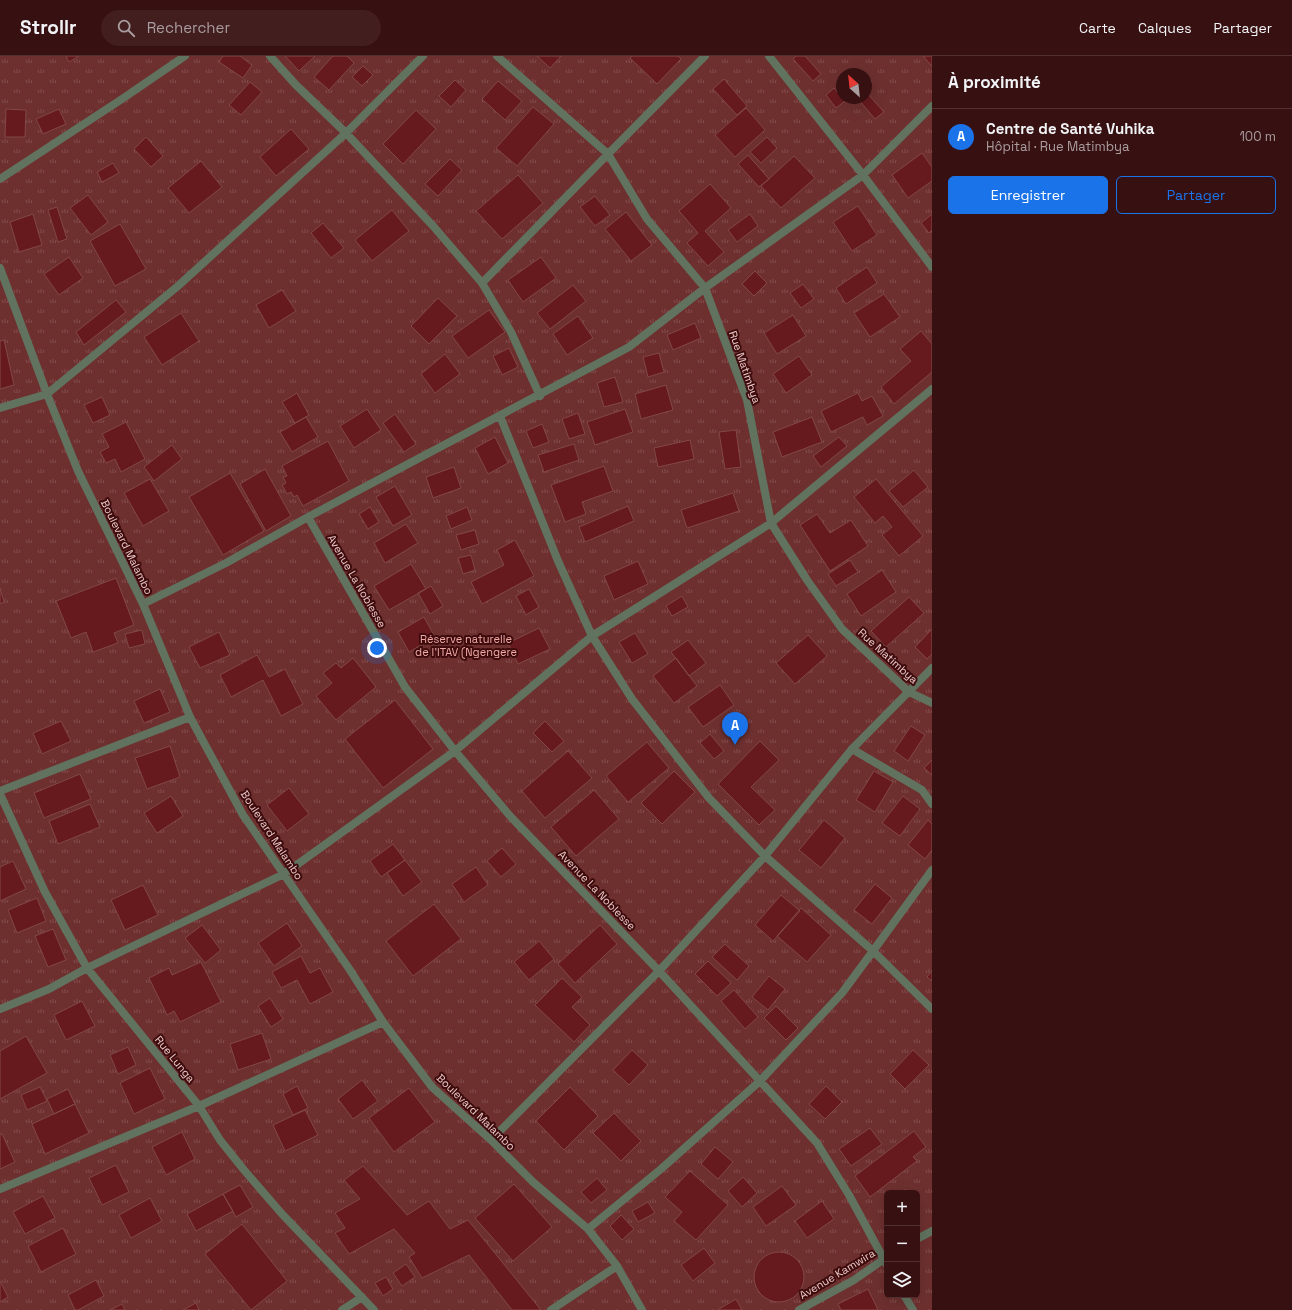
<!DOCTYPE html>
<html lang="fr">
<meta charset="utf-8">
<style>
body{margin:0;font-family:"Space Grotesk",sans-serif;background:#421e1f;color:#f1f3f6}
.controls{position:absolute;right:12px;bottom:12px;display:grid;overflow:hidden;border-radius:6px;box-shadow:0 4px 16px #0002}
.controls button{width:36px;height:36px;display:grid;place-items:center;padding:0;border:0;border-bottom:1px solid #513031;background:#371011;color:#f1f3f6;font:20px sans-serif}
.compass{position:absolute;left:836px;top:12px;width:36px;height:36px;border-radius:50%;background:#371011;box-shadow:0 4px 16px #0002;rotate:333deg}
.you{position:absolute;left:377px;top:592px;width:14px;height:14px;margin:-10px;border:3px solid #fff;border-radius:50%;background:#1a73e8;box-shadow:0 0 0 6px #1a73e833}
.badge{display:grid;place-items:center;width:26px;height:26px;border-radius:50%;background:#1a73e8;color:#fff;font-size:13px;font-weight:700}
.pin{position:absolute;translate:-50% -33px;filter:drop-shadow(0 1px 2px #0008)}
.pin::after{content:'';position:absolute;top:21px;width:14px;height:12px;background:inherit;clip-path:polygon(0 0,100% 0,50% 100%)}
.list{margin:0;padding:0;list-style:none}
h2{display:flex;justify-content:space-between;align-items:center;height:52px;margin:0;padding:0 16px;font-size:17px}
h2 small{font-size:13px;font-weight:400;color:#aa9d9f}
.list li{display:grid;grid-template-columns:26px 1fr auto;gap:12px;align-items:center;box-sizing:border-box;height:56px;padding:0 16px;border-top:1px solid #513031}
.list b{display:block;font-size:15px;white-space:nowrap}
.list p{margin:0;font-size:13px;white-space:nowrap;color:#aa9d9f}
.list em{font-size:13px;font-style:normal;color:#aa9d9f}
.actions{display:flex;gap:8px;padding:12px 16px}
.actions a{flex:1;padding:9px 0;border:1px solid #1a73e8;border-radius:6px;text-align:center;font-size:14px;color:#1a73e8}
.actions .main{background:#1a73e8;color:#fff}
.icon{flex:none;width:22px;height:22px;fill:none;stroke:currentColor;stroke-width:2;stroke-linecap:round;stroke-linejoin:round}
.map{position:relative;flex:none;width:932px;height:1254px;overflow:hidden}
header{display:flex;align-items:center;gap:24px;box-sizing:border-box;height:56px;padding:0 20px;background:#371011;border-bottom:1px solid #513031}
header strong{font-size:19px}
nav{display:flex;gap:22px;margin-inline-start:auto;font-size:14px}
.search{width:280px;height:36px;background:#421e1f;display:flex;align-items:center;gap:10px;box-sizing:border-box;padding:0 14px;border-radius:22px;color:#aa9d9f;font-size:15px}
main{display:flex}
aside{flex:1;background:#371011}
.map>svg:first-child{display:block}
.park{fill:url(#park-tufts);fill-rule:evenodd}
.building{fill:#671a1e;stroke:#814846}
.lines{fill:none;stroke-linecap:round;stroke-linejoin:round}
.service{stroke:#61725f;stroke-width:8}
.minor{stroke:#61725f;stroke-width:8}
.labels{text-anchor:middle;stroke-width:4;stroke-linejoin:round;paint-order:stroke}
.street-label{font-size:11px;fill:#ebc9c6;stroke:#3e0b0d}
.park-label{font-size:11px;fill:#f1aba7;stroke:#3e0b0d}
</style>
<header>
<strong>Strollr</strong>
<div class="search"><svg class="icon" aria-label="search" viewBox="0 0 24 24"><circle cx="10" cy="10" r="6"/><path d="M15 15l6 6"/></svg>Rechercher</div>
<nav><a>Carte</a><a>Calques</a><a>Partager</a></nav>
</header>
<main>
<div class="map">
<svg width="932" height="1254" viewBox="0 0 932 1254">
<defs>
<pattern id="park-tufts" width="24" height="20" patternUnits="userSpaceOnUse"><rect width="24" height="20" fill="#6d302f"/><path d="M3 7l-1-3M5 7V3M7 7l1-3M15 17l-1-3M17 17v-4M19 17l1-3" fill="none" stroke="#824d4c"/></pattern>
</defs>
<rect width="100%" height="100%" fill="#491617"/>
<!-- park -->
<path class="park" d="M 0,0 L 932,0 L 932,1254 L 0,1254 ZM 842,18 L 866,18 L 866,42 L 842,42 ZM 887,1137 L 917,1137 L 917,1239 L 887,1239 Z"/>
<!-- building -->
<path class="building" d="M 66,0 L 79,0 L 69,6 Z
M 223,0 L 240,0 L 252,9 L 243,22 L 219,6 Z
M 285,0 L 315,0 L 299,15 Z
M 333,0 L 347,0 L 354,7 L 329,34 L 314,21 Z
M 537,0 L 561,0 L 550,12 Z
M 632,0 L 678,0 L 681,3 L 657,28 L 630,2 Z
M 796,0 L 805,0 L 821,18 L 813,25 L 793,3 Z
M 923,0 L 932,0 L 932,10 Z
M 363,10 L 373,19 L 362,30 L 352,21 Z
M 724,23 L 747,50 L 737,59 L 713,33 Z
M 455,24 L 466,34 L 451,51 L 439,40 Z
M 498,25 L 522,45 L 505,64 L 482,43 Z
M 250,26 L 262,36 L 241,59 L 229,49 Z
M 834,32 L 845,45 L 836,52 L 826,39 Z
M 866,36 L 884,56 L 875,63 L 858,43 L 866,42 Z
M 533,51 L 554,68 L 517,110 L 496,92 Z
M 746,52 L 765,74 L 735,101 L 715,79 Z
M 6,53 L 26,54 L 25,81 L 5,81 Z
M 59,53 L 66,68 L 43,78 L 36,63 Z
M 416,54 L 436,73 L 403,108 L 383,88 Z
M 291,73 L 309,93 L 276,120 L 260,101 Z
M 146,81 L 163,100 L 151,111 L 134,93 Z
M 767,81 L 777,92 L 761,107 L 750,96 Z
M 922,97 L 932,111 L 932,125 L 908,142 L 892,119 Z
M 748,99 L 769,123 L 759,131 L 738,108 Z
M 794,100 L 815,122 L 781,152 L 761,130 Z
M 450,103 L 462,114 L 438,140 L 425,128 Z
M 201,105 L 222,131 L 189,157 L 168,132 Z
M 113,107 L 119,117 L 102,126 L 97,116 Z
M 518,119 L 543,147 L 502,183 L 476,155 Z
M 710,128 L 731,152 L 705,175 L 724,196 L 708,210 L 687,187 L 698,177 L 679,155 Z
M 88,139 L 108,166 L 91,179 L 70,152 Z
M 595,140 L 610,159 L 595,170 L 580,151 Z
M 858,150 L 877,179 L 852,195 L 833,166 Z
M 57,151 L 67,183 L 58,186 L 48,154 Z
M 392,154 L 409,175 L 372,205 L 355,184 Z
M 626,156 L 652,189 L 631,205 L 605,173 Z
M 33,158 L 42,189 L 19,196 L 10,166 Z
M 750,158 L 758,170 L 737,186 L 728,174 Z
M 932,158 L 932,174 L 929,177 L 921,167 Z
M 323,167 L 344,192 L 331,202 L 311,177 Z
M 120,168 L 146,213 L 115,230 L 90,185 Z
M 69,201 L 83,222 L 59,239 L 44,218 Z
M 541,201 L 556,222 L 523,246 L 508,224 Z
M 867,211 L 877,227 L 846,248 L 836,232 Z
M 755,215 L 767,227 L 754,240 L 742,228 Z
M 803,228 L 814,243 L 801,252 L 790,237 Z
M 573,229 L 586,245 L 550,273 L 537,257 Z
M 282,234 L 296,255 L 269,272 L 256,249 Z
M 884,238 L 900,261 L 870,281 L 854,257 Z
M 438,242 L 457,260 L 429,288 L 411,270 Z
M 116,244 L 126,256 L 84,289 L 76,276 Z
M 489,254 L 505,276 L 468,302 L 452,280 Z
M 181,257 L 199,285 L 162,309 L 144,281 Z
M 793,259 L 806,280 L 777,298 L 764,277 Z
M 578,260 L 593,282 L 567,299 L 553,278 Z
M 695,267 L 701,282 L 673,294 L 667,279 Z
M 921,275 L 932,288 L 932,316 L 894,348 L 881,331 L 911,305 L 900,293 Z
M 4,284 L 14,329 L 0,333 L 0,285 Z
M 509,292 L 518,311 L 502,319 L 493,300 Z
M 659,297 L 664,316 L 648,321 L 643,301 Z
M 445,298 L 460,318 L 435,337 L 421,318 Z
M 799,300 L 812,319 L 786,337 L 773,318 Z
M 615,321 L 623,346 L 604,351 L 597,327 Z
M 666,329 L 673,354 L 641,363 L 635,338 Z
M 297,337 L 309,359 L 295,367 L 282,346 Z
M 858,337 L 862,345 L 872,340 L 883,360 L 867,369 L 863,361 L 831,376 L 821,355 Z
M 102,341 L 110,359 L 93,367 L 84,349 Z
M 367,353 L 381,374 L 354,392 L 340,370 Z
M 625,353 L 633,376 L 595,389 L 587,366 Z
M 578,357 L 585,378 L 569,383 L 562,363 Z
M 395,358 L 416,388 L 404,396 L 383,367 Z
M 306,361 L 318,381 L 292,396 L 280,376 Z
M 812,361 L 822,386 L 782,401 L 773,376 Z
M 126,366 L 145,403 L 121,416 L 115,403 L 106,407 L 100,396 L 109,391 L 102,378 Z
M 542,368 L 549,386 L 533,392 L 526,375 Z
M 736,374 L 741,411 L 725,413 L 719,376 Z
M 495,381 L 508,407 L 488,418 L 475,392 Z
M 839,381 L 847,390 L 821,411 L 813,400 Z
M 690,384 L 694,403 L 658,411 L 654,392 Z
M 328,385 L 349,425 L 303,450 L 297,439 L 294,441 L 291,436 L 287,438 L 282,429 L 286,427 L 283,421 L 287,420 L 282,410 Z
M 574,388 L 579,404 L 544,416 L 538,399 Z
M 172,389 L 182,403 L 154,425 L 144,411 Z
M 604,410 L 613,435 L 582,446 L 586,458 L 565,466 L 551,429 Z
M 454,411 L 461,432 L 433,442 L 426,421 Z
M 265,413 L 291,460 L 266,475 L 240,428 Z
M 914,414 L 928,431 L 903,451 L 889,435 Z
M 230,417 L 264,475 L 223,499 L 189,441 Z
M 150,423 L 169,455 L 143,470 L 124,437 Z
M 876,423 L 923,480 L 899,500 L 882,479 L 892,471 L 883,460 L 875,467 L 854,441 Z
M 395,430 L 412,459 L 393,470 L 376,441 Z
M 733,437 L 739,455 L 687,472 L 681,454 Z
M 628,450 L 634,465 L 585,486 L 579,471 Z
M 370,451 L 379,466 L 368,473 L 359,458 Z
M 467,451 L 472,464 L 451,473 L 446,460 Z
M 817,458 L 830,477 L 851,464 L 868,490 L 830,515 L 800,469 Z
M 406,468 L 418,487 L 385,507 L 374,487 Z
M 475,474 L 479,488 L 461,494 L 456,479 Z
M 515,484 L 534,520 L 482,548 L 471,526 L 504,509 L 497,494 Z
M 471,499 L 475,514 L 463,518 L 458,502 Z
M 850,504 L 858,516 L 836,530 L 828,518 Z
M 638,505 L 648,528 L 614,544 L 604,520 Z
M 411,508 L 426,533 L 389,554 L 374,530 Z
M 882,514 L 896,536 L 861,560 L 847,538 Z
M 116,522 L 134,569 L 114,577 L 118,587 L 93,596 L 86,576 L 71,582 L 56,545 Z
M 431,530 L 443,550 L 430,558 L 418,537 Z
M 0,532 L 4,546 L 0,548 Z
M 529,533 L 539,551 L 526,559 L 516,540 Z
M 682,540 L 688,551 L 672,560 L 666,550 Z
M 909,541 L 924,557 L 886,591 L 871,575 Z
M 424,561 L 435,581 L 409,596 L 398,576 Z
M 539,572 L 550,593 L 518,608 L 508,587 Z
M 932,573 L 932,598 L 927,603 L 915,591 Z
M 142,574 L 145,588 L 129,592 L 125,578 Z
M 219,576 L 230,599 L 200,612 L 189,591 Z
M 635,577 L 648,598 L 632,607 L 619,586 Z
M 808,579 L 827,600 L 795,628 L 776,607 Z
M 688,584 L 706,607 L 689,620 L 671,596 Z
M 257,599 L 269,621 L 285,613 L 303,648 L 281,660 L 263,624 L 231,641 L 220,619 Z
M 353,602 L 376,631 L 336,664 L 316,640 L 332,627 L 323,617 L 336,607 L 341,612 Z
M 676,602 L 697,630 L 674,647 L 653,620 Z
M 720,629 L 734,649 L 703,671 L 688,651 Z
M 160,633 L 170,656 L 144,667 L 134,645 Z
M 395,644 L 433,693 L 383,732 L 345,683 Z
M 61,665 L 71,685 L 42,698 L 33,677 Z
M 545,665 L 564,685 L 552,696 L 533,677 Z
M 911,670 L 925,679 L 908,705 L 894,695 Z
M 710,678 L 724,695 L 714,703 L 700,687 Z
M 760,685 L 779,704 L 751,731 L 775,754 L 759,769 L 718,728 Z
M 647,686 L 669,712 L 628,746 L 606,720 Z
M 170,690 L 180,721 L 147,733 L 135,702 Z
M 568,695 L 592,722 L 545,762 L 522,735 Z
M 932,704 L 932,719 L 924,712 Z
M 674,715 L 695,736 L 662,768 L 641,747 Z
M 874,715 L 893,726 L 875,756 L 856,744 Z
M 80,718 L 91,743 L 44,762 L 34,737 Z
M 289,732 L 309,758 L 287,775 L 267,749 Z
M 594,734 L 619,763 L 576,800 L 551,771 Z
M 171,740 L 183,760 L 157,777 L 144,757 Z
M 903,740 L 920,753 L 900,780 L 882,767 Z
M 90,748 L 100,771 L 58,788 L 49,765 Z
M 824,764 L 845,782 L 821,812 L 799,794 Z
M 928,764 L 932,768 L 932,794 L 925,803 L 908,789 Z
M 393,788 L 405,804 L 381,821 L 370,805 Z
M 502,792 L 516,808 L 501,821 L 487,805 Z
M 405,804 L 422,826 L 403,840 L 387,817 Z
M 13,805 L 26,833 L 0,845 L 0,811 Z
M 476,811 L 488,829 L 464,846 L 452,828 Z
M 875,828 L 892,842 L 872,868 L 854,854 Z
M 143,829 L 158,859 L 125,874 L 111,844 Z
M 781,839 L 800,855 L 773,885 L 755,869 Z
M 37,842 L 46,865 L 17,877 L 8,854 Z
M 434,848 L 461,883 L 413,920 L 386,885 Z
M 801,852 L 831,879 L 807,906 L 777,880 Z
M 287,867 L 302,890 L 274,910 L 258,887 Z
M 202,869 L 221,894 L 205,907 L 185,882 Z
M 600,869 L 617,888 L 575,927 L 558,908 Z
M 53,873 L 66,904 L 48,911 L 35,880 Z
M 539,885 L 554,903 L 529,924 L 514,906 Z
M 725,888 L 749,910 L 737,924 L 712,901 Z
M 301,900 L 310,917 L 320,912 L 333,936 L 310,948 L 297,924 L 281,932 L 272,916 Z
M 708,905 L 731,927 L 717,940 L 695,918 Z
M 201,906 L 221,946 L 180,966 L 174,955 L 167,959 L 149,922 L 169,912 L 172,919 Z
M 932,915 L 932,925 L 927,921 Z
M 769,920 L 785,933 L 768,954 L 752,941 Z
M 562,922 L 582,941 L 572,951 L 590,969 L 574,986 L 535,949 Z
M 734,934 L 758,961 L 745,973 L 721,945 Z
M 270,942 L 283,963 L 271,971 L 258,950 Z
M 82,945 L 95,970 L 66,984 L 54,959 Z
M 776,950 L 798,972 L 786,984 L 764,962 Z
M 262,977 L 271,1003 L 238,1014 L 230,988 Z
M 26,980 L 47,1017 L 0,1043 L 0,995 Z
M 128,991 L 136,1009 L 118,1018 L 110,999 Z
M 632,994 L 648,1009 L 629,1029 L 613,1014 Z
M 913,994 L 929,1009 L 905,1033 L 890,1018 Z
M 150,1012 L 165,1043 L 134,1058 L 120,1027 Z
M 362,1024 L 378,1045 L 353,1063 L 338,1043 Z
M 297,1030 L 308,1052 L 293,1059 L 283,1038 Z
M 826,1030 L 842,1046 L 825,1063 L 809,1048 Z
M 40,1031 L 47,1045 L 27,1054 L 21,1039 Z
M 570,1031 L 598,1060 L 564,1094 L 536,1065 Z
M 409,1032 L 435,1066 L 394,1096 L 369,1062 Z
M 68,1033 L 75,1048 L 54,1058 L 47,1043 Z
M 75,1048 L 89,1077 L 45,1098 L 32,1068 Z
M 305,1054 L 318,1079 L 285,1095 L 273,1069 Z
M 614,1057 L 641,1085 L 621,1105 L 593,1077 Z
M 870,1072 L 882,1088 L 851,1110 L 839,1093 Z
M 914,1075 L 926,1091 L 913,1101 L 917,1105 L 870,1141 L 855,1120 Z
M 182,1076 L 195,1103 L 166,1119 L 152,1091 Z
M 0,1078 L 2,1078 L 15,1106 L 0,1113 Z
M 715,1091 L 733,1106 L 718,1123 L 701,1108 Z
M 116,1109 L 129,1136 L 102,1149 L 89,1122 Z
M 363,1110 L 407,1159 L 429,1145 L 450,1173 L 468,1164 L 541,1254 L 512,1254 L 469,1199 L 422,1222 L 409,1201 L 415,1197 L 394,1173 L 349,1198 L 335,1177 L 345,1172 L 335,1157 L 360,1143 L 344,1124 Z
M 690,1115 L 728,1149 L 696,1184 L 674,1165 L 682,1156 L 665,1141 Z
M 743,1121 L 757,1137 L 742,1151 L 728,1135 Z
M 597,1122 L 607,1134 L 591,1147 L 581,1136 Z
M 514,1128 L 552,1171 L 513,1205 L 475,1162 Z
M 240,1129 L 253,1151 L 236,1161 L 223,1138 Z
M 782,1130 L 796,1149 L 766,1170 L 753,1151 Z
M 223,1138 L 233,1155 L 196,1175 L 187,1158 Z
M 43,1140 L 55,1162 L 25,1178 L 13,1156 Z
M 150,1142 L 162,1165 L 131,1182 L 119,1159 Z
M 822,1145 L 834,1163 L 807,1182 L 795,1165 Z
M 648,1146 L 655,1157 L 638,1166 L 632,1155 Z
M 621,1159 L 634,1173 L 622,1184 L 610,1170 Z
M 242,1168 L 287,1225 L 251,1254 L 205,1198 Z
M 63,1172 L 76,1198 L 41,1216 L 28,1190 Z
M 704,1192 L 715,1207 L 693,1225 L 681,1209 Z
M754 1221a25 25 0 1 1 50 0a25 25 0 1 1-50 0Z
M 406,1208 L 415,1221 L 402,1230 L 393,1217 Z
M 386,1221 L 393,1233 L 383,1240 L 375,1227 Z
M 96,1224 L 104,1240 L 78,1254 L 75,1254 L 68,1239 Z
M 0,1225 L 8,1241 L 0,1246 Z
M 868,1233 L 878,1254 L 841,1254 L 838,1248 Z
M 736,1243 L 742,1254 L 719,1254 L 719,1253 Z
M 196,1247 L 199,1254 L 183,1254 Z
M 122,1248 L 125,1254 L 110,1254 Z"/>
<g class="lines">
<!-- service -->
<path class="service" d="M 852,693 L 922,734 L 932,748"/>
<!-- minor -->
<path class="minor" d="M 270,0 L 296,29 L 346,77 L 434,171 L 482,227 L 511,276 L 540,340
M 497,0 L 608,98 L 647,163 L 705,232 L 747,344 L 771,467 L 807,524 L 842,573 L 909,636 L 932,647
M 769,0 L 863,119 L 932,211
M 0,123 L 122,43 L 185,0
M 0,212 L 47,338 L 78,415 L 143,548 L 190,661 L 243,759 L 350,914 L 383,966 L 432,1031 L 491,1084 L 533,1126 L 588,1173 L 617,1210 L 642,1254
M 482,227 L 608,98 L 705,0
M 0,352 L 47,338 L 178,230 L 346,77 L 423,0
M 500,360 L 558,505 L 592,580 L 632,643 L 709,742 L 765,800 L 873,895 L 932,953
M 308,461 L 405,631 L 455,695 L 510,760 L 659,915 L 817,1087 L 849,1139 L 887,1209
M 143,548 L 226,507 L 308,461 L 629,291 L 705,232 L 863,119 L 932,50
M 0,735 L 190,661
M 0,738 L 45,836 L 87,912 L 199,1050 L 220,1084 L 244,1114 L 282,1158 L 374,1254
M 0,953 L 49,933 L 87,912 L 284,818 L 455,695 L 592,580 L 771,467 L 932,333
M 491,1084 L 659,915 L 765,800 L 852,693 L 932,612
M 0,1133 L 199,1050 L 383,966
M 588,1173 L 661,1113 L 760,1025 L 842,937 L 873,895 L 932,814
M 917,1183 L 932,1175
M 904,1239 L 913,1254
M 342,1254 L 362,1241
M 551,1254 L 617,1210
M 799,1254 L 854,1224 L 887,1201"/>
</g>
<g class="labels">
<!-- street labels -->
<g class="street-label">
<text transform="translate(745 311) rotate(71)" y="4">Rue Matimbya</text>
<text transform="translate(127 491) rotate(64)" y="4">Boulevard Malambo</text>
<text transform="translate(357 525) rotate(60)" y="4">Avenue La Noblesse</text>
<text transform="translate(888 600) rotate(42)" y="4">Rue Matimbya</text>
<text transform="translate(272 779) rotate(57)" y="4">Boulevard Malambo</text>
<text transform="translate(597 834) rotate(46)" y="4">Avenue La Noblesse</text>
<text transform="translate(175 1003) rotate(51)" y="4">Rue Lunga</text>
<text transform="translate(476 1056) rotate(44)" y="4">Boulevard Malambo</text>
<text transform="translate(837 1218) rotate(-31)" y="4">Avenue Kamwira</text>
</g>
<!-- park labels -->
<g class="park-label">
<text x="466" y="587">Réserve naturelle<tspan x="466" dy="13">de l'ITAV (Ngengere</tspan></text>
</g>
</g>
</svg>
<div class="controls">
<button>+</button>
<button>−</button>
<button><svg class="icon" aria-label="layers" viewBox="0 0 24 24"><path d="M12 4l9 5-9 5-9-5zM3 14l9 5 9-5"/></svg></button>
</div>
<svg class="compass" viewBox="-18 -18 36 36"><path d="M0-13l5 13h-10z" fill="#e53935"/><path d="M0 13l5-13h-10z" fill="#aa9d9f"/></svg>
<div class="you"></div>
<div class="pin badge" style="left:735px;top:689px">A</div>
</div>
<aside>
<h2>À proximité<small></small></h2>
<ul class="list">
<li><span class="badge">A</span><div><b>Centre de Santé Vuhika</b><p>Hôpital · Rue Matimbya</p></div><em>100 m</em></li>
</ul>
<div class="actions"><a class="main">Enregistrer</a><a>Partager</a></div>
</aside>
</main>
